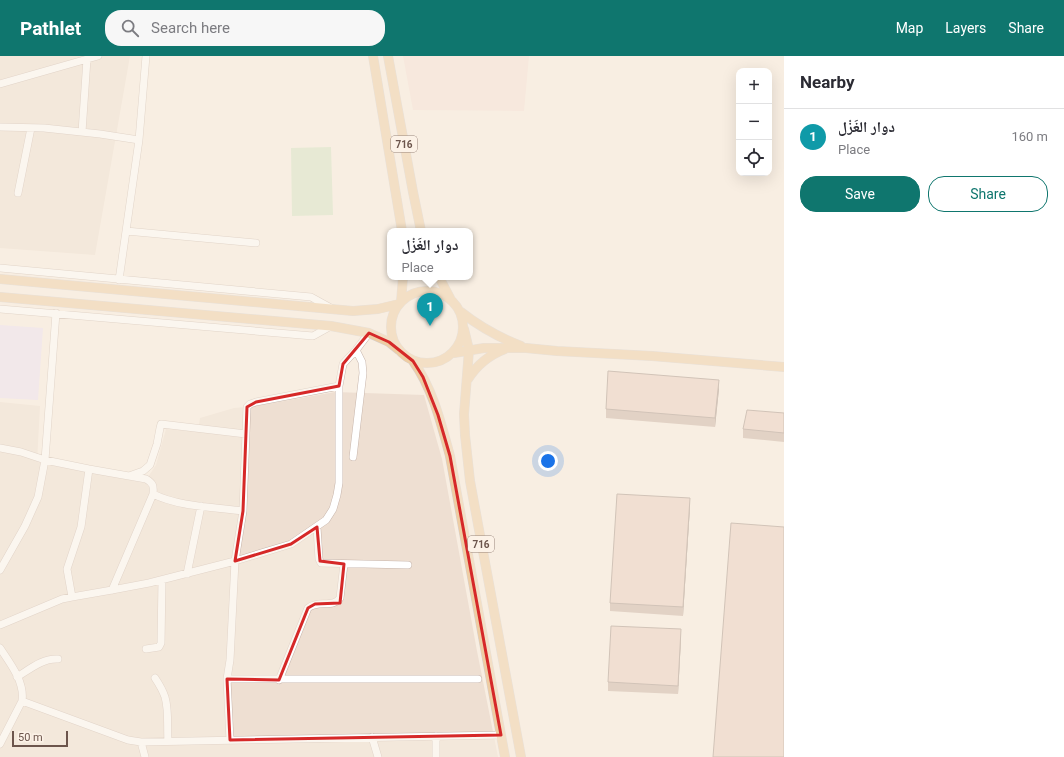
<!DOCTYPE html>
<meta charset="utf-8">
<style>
body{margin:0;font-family:Roboto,"Noto Naskh Arabic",sans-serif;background:#f7f7f7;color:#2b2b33}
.controls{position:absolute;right:12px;top:12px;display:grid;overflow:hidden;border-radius:8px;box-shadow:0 4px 16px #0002}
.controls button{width:36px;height:36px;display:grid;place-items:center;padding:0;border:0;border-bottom:1px solid #e1e1e2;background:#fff;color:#2b2b33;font:20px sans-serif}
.scale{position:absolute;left:12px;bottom:10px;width:56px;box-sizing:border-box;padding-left:4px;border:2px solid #6c554c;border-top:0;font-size:11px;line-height:14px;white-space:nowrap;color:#6c554c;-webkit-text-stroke:3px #fcf2e7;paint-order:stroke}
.you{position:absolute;left:548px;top:405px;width:14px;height:14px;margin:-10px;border:3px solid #fff;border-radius:50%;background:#1a73e8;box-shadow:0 0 0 6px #1a73e833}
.badge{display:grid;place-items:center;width:26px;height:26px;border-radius:50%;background:#0f766e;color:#fff;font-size:13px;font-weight:700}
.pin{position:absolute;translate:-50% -33px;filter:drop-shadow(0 1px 2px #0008)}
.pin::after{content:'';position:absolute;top:21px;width:14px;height:12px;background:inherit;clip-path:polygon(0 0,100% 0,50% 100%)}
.popup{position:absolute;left:387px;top:172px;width:86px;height:52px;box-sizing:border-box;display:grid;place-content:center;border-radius:8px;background:#fff;filter:drop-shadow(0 1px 3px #0005);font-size:13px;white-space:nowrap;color:#7c7c81}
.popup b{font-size:15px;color:#2b2b33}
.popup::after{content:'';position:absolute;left:50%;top:100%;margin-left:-8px;border:8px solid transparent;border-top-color:#fff}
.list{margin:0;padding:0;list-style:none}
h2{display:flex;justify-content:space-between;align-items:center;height:52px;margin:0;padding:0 16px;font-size:17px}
h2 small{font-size:13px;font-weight:400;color:#7c7c81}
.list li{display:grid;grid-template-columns:26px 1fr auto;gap:12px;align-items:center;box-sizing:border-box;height:56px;padding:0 16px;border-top:1px solid #e1e1e2}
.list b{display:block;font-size:15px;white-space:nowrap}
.list p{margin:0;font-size:13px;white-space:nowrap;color:#7c7c81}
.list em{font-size:13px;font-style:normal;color:#7c7c81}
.actions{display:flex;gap:8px;padding:12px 16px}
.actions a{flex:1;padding:9px 0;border:1px solid #0f766e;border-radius:16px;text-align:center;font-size:14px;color:#0f766e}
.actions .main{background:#0f766e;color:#fff}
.icon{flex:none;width:22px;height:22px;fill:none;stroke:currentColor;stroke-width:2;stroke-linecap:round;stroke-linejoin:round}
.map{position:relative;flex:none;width:784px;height:701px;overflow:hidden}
header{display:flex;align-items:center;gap:24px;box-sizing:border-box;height:56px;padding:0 20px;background:#0f766e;color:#fff}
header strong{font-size:19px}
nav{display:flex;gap:22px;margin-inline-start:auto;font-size:14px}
.search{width:280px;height:36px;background:#f7f7f7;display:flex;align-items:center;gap:10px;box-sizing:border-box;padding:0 14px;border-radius:16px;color:#7c7c81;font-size:15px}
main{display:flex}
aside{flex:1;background:#fff}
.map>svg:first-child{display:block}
.residential{fill:#eedfd2}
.commercial{fill:#f7dfd7}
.education{fill:#ebdff4}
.green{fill:#d2e3c3}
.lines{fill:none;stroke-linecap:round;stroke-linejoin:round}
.minor-casing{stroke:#c7b5ab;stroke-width:8}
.major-casing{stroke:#d6cfcd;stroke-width:10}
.minor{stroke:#fff;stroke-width:7}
.major{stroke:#eecda3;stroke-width:9}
.wall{fill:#c8afa3}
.shaded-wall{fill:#a38f85}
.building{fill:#e9ccbe;stroke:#a38f85}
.marked{fill:none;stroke:#d62828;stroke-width:3;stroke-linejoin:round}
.labels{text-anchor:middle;stroke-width:4;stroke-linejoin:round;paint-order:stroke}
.shield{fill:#fcf2e7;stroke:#97847a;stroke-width:1}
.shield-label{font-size:10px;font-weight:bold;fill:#6c554c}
</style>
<header>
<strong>Pathlet</strong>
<div class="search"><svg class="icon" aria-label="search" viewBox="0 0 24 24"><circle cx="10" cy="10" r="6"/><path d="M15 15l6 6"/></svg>Search here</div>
<nav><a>Map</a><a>Layers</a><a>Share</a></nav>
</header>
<main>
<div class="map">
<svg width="784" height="701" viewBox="0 0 784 701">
<rect width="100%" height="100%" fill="#f8eee2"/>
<!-- residential -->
<path class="residential" d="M 0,0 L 130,0 L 95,199 L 0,192 Z
M 335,336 L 424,339 L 442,403 L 477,595 L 498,701 L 0,701 L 0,346 L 40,350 L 37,406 L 144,427 L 156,409 L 166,373 L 198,376 L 200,362 L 234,352 L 256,350 Z"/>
<!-- commercial -->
<path class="commercial" d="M 403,0 L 529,0 L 524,55 L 413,54 Z"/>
<!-- education -->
<path class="education" d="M 0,269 L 43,272 L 38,344 L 0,342 Z"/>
<!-- green -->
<path class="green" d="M 331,91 L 333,159 L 292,160 L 291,92 Z"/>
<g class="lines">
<defs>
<path id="minor" d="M 0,28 L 98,0
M 0,71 L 44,72 L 100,78 L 139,84
M 82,76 L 87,3
M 18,137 L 31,72
M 126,175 L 256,187
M 0,212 L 311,241 L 331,252
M 119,224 L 139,84 L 146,0
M 0,253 L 313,280 L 331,270
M 0,392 L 21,396 L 45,404 L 89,413 L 146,423 C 153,427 154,430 153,438 C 179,451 215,451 243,455
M 353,401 L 363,317 L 362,306 L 356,294
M 129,420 L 143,415 L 150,409 L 157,388 L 160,372 L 161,368 L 246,378
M 317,471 L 319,503 L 321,507 L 408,509
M 0,514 L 25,470 L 38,441 L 45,404 L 56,257
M 187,518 L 201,450
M 112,534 L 153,438
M 72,541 L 67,513 L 81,471 L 89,413
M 0,569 L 62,543 L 72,541 L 112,534 L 149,527 L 235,505 L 291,488 L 326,464 L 333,453 L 337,439 L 339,427 L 339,330 L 343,308 L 356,294 L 369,277
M 0,592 C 10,607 25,626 22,645 L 0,688
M 146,593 L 159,591 L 161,587 L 162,524
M 17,621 C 30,613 43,602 58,603
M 155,622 C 159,628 163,635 165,641 C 169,655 167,671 168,685
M 227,623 L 478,623
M 279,624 L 308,552 C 317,544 334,552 340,542 L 344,508
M 22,645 L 128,684 L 141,686 L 501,679
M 372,681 L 378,701
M 230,684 L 227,623 L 230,604 L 235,505 L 243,455 L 247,351 L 250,348 L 256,346 L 339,330
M 141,686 L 145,701
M 436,701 L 436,680"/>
<path id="major" d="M 373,0 L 402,175
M 388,0 L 413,136 L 421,175
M 439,221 L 450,242
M 0,223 L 353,255 L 378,253 L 399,248
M391 271a36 36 0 1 1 72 0a36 36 0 1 1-72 0Z
M 0,241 L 331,270 L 369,277 L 389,286 L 399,294
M 401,246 L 403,221
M 461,256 C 480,271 498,281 521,290
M 464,273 L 469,294 L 464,358 L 465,379 L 470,425 L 521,701
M 454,297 L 484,292 L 526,292 L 557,295 L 652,300 L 784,311
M 413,305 C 433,333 441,367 450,400 L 505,701
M 468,323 C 477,309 489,299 505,293"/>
</defs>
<!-- minor casing -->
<use href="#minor" class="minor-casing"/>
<!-- major casing -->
<use href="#major" class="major-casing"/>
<!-- minor -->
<use href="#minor" class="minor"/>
<!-- major -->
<use href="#major" class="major"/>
</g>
<!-- wall -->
<path class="wall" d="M 719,333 L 715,371 L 606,362 L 606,353 Z
M 784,357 L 784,386 L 743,382 L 743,373 Z
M 690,451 L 683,560 L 610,555 L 610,547 Z
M 681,582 L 678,638 L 608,635 L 608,626 Z"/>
<!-- shaded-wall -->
<path class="shaded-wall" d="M 719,324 L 719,333 L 715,371 L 715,362 Z
M 690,442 L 690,451 L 683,560 L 683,551 Z
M 681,573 L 681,582 L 678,638 L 678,630 Z"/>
<!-- building -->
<path class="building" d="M 608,315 L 719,324 L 715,362 L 606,353 Z
M 747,354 L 784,357 L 784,377 L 743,373 Z
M 617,438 L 690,442 L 683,551 L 610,547 Z
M 731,467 L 784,471 L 784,701 L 713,701 Z
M 611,570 L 681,573 L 678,630 L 608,626 Z"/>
<!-- marked area -->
<path d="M0 0H784V701H0ZM 369,277 L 389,286 L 413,305 L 423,321 L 438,359 L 450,400 L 501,679 L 230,684 L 227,623 L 279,624 L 308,552 L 315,548 L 340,547 L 344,508 L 320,505 L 317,471 L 291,488 L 235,505 L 243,455 L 247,351 L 256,346 L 339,330 L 343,308 Z" fill="#f8eee2" fill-opacity=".55" fill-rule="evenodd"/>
<path class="marked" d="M 369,277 L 389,286 L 413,305 L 423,321 L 438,359 L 450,400 L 501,679 L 230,684 L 227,623 L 279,624 L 308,552 L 315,548 L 340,547 L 344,508 L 320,505 L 317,471 L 291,488 L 235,505 L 243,455 L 247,351 L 256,346 L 339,330 L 343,308 Z"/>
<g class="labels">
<!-- shield labels -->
<g class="shield">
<rect x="391" y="80" width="26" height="16" rx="3"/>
<rect x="468" y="480" width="26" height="16" rx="3"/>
</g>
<g class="shield-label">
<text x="404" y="92">716</text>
<text x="481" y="492">716</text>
</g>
</g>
</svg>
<div class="controls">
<button>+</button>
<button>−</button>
<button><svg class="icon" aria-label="locate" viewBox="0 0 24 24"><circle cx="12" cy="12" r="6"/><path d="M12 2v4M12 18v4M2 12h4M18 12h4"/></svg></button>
</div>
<div class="scale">50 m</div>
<div class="you"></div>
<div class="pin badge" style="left:430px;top:270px;background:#0f9aa8">1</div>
<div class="popup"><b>دوار الغَزْل</b>Place</div>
</div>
<aside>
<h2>Nearby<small></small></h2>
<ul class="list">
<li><span class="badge" style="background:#0f9aa8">1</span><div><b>دوار الغَزْل</b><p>Place</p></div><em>160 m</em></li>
</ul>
<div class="actions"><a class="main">Save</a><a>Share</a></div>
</aside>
</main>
